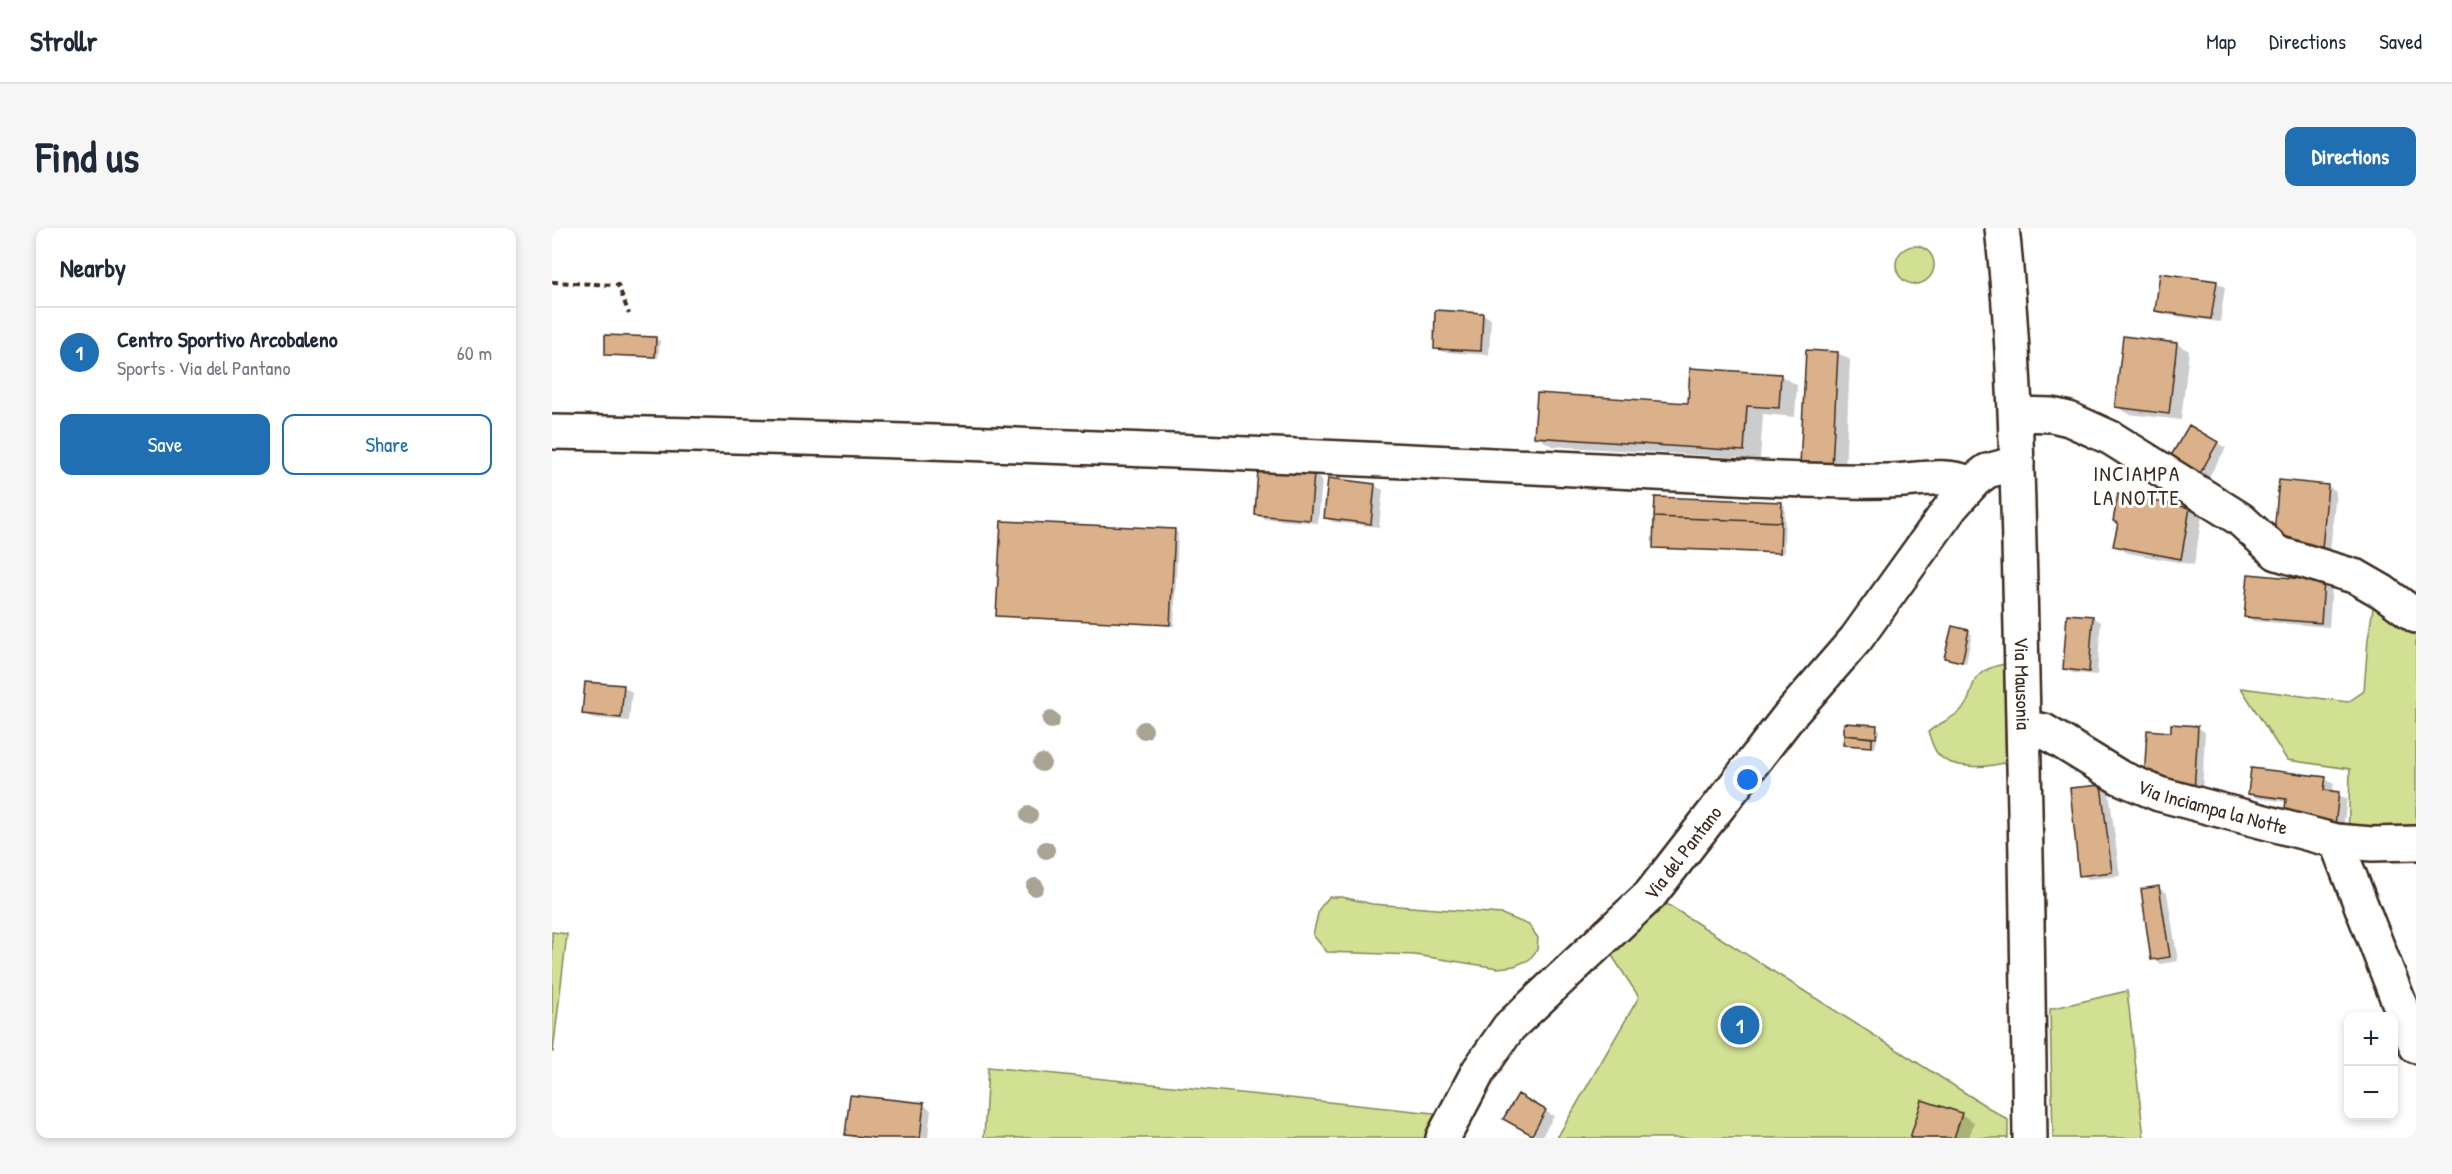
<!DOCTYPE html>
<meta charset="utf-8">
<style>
body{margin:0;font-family:"Patrick Hand",sans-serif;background:#f6f6f7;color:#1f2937}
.controls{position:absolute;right:18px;bottom:18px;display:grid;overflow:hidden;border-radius:12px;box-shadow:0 3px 9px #0003}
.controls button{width:54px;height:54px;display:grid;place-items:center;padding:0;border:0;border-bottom:2px solid #e0e1e3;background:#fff;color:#1f2937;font:30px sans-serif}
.you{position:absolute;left:1196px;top:552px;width:21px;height:21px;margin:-15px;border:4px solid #fff;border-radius:50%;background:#1a73e8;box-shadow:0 0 0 9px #1a73e833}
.badge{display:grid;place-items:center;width:39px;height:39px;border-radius:50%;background:#1f6fb2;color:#fff;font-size:20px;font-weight:700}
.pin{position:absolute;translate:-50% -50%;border:3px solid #fff;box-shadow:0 2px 6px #0006}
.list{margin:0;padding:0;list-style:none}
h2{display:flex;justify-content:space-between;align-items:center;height:78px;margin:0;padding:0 24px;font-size:26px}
h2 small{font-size:20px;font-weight:400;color:#747a83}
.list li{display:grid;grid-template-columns:39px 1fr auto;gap:18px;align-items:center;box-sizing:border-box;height:90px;padding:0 24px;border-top:2px solid #e0e1e3}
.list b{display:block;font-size:22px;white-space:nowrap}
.list p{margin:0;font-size:20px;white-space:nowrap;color:#747a83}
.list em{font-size:20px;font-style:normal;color:#747a83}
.actions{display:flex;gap:12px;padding:18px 24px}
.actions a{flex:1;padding:14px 0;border:2px solid #1f6fb2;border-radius:12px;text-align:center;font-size:21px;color:#1f6fb2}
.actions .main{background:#1f6fb2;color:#fff}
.map{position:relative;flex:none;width:1864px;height:910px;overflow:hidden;border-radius:12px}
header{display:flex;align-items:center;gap:36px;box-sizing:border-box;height:84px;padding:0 30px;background:#fff;border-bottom:2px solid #e0e1e3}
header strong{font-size:28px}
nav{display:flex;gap:33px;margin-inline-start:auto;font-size:21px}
.intro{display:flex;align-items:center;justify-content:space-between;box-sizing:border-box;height:144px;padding:0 36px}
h1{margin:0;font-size:42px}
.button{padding:15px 27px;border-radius:12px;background:#1f6fb2;color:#fff;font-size:21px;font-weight:700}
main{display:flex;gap:36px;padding:0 36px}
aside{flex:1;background:#fff;border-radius:12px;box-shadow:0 3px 9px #0003}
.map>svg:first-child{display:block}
.green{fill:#d2e093;stroke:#868558;stroke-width:1.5}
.shadow{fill:#0003}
.building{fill:#dbb18c;stroke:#3b2a1e;stroke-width:1.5}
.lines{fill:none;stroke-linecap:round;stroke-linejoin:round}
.minor-casing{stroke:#3b2a1e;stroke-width:38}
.major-casing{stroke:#3b2a1e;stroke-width:38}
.path{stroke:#3b2a1e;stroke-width:4;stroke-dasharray:6 4.5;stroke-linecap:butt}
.minor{stroke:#fff;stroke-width:33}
.major{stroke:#fff;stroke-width:33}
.tree{fill:#a8a393}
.labels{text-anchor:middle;stroke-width:6;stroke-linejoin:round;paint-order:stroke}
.street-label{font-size:20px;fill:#3b2a1e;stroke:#fff}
.neighbourhood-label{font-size:21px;letter-spacing:1.5px;fill:#3b2a1e;stroke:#fff}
</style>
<header>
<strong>Strollr</strong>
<nav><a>Map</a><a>Directions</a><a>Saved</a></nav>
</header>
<div class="intro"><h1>Find us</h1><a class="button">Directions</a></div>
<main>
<aside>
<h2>Nearby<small></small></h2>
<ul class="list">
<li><span class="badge">1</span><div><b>Centro Sportivo Arcobaleno</b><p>Sports · Via del Pantano</p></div><em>60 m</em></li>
</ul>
<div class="actions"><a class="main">Save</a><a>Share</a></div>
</aside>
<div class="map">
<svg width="1864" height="910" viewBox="0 0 1864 910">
<rect width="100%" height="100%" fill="#fff"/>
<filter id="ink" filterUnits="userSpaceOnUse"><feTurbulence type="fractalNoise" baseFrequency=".0167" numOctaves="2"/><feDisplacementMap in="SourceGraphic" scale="12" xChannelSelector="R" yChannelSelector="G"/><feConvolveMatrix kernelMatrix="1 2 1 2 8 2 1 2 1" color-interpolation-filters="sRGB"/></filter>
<g filter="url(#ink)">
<!-- green -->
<path class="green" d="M1344 37a19 19 0 1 1 38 0a19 19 0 1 1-38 0Z
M 1822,374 L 1864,404 L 1864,628 L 1796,619 L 1798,541 L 1735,532 L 1689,460 L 1796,474 L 1812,463 L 1816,411 Z
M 1452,436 L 1454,534 C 1436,540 1399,542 1386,526 C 1381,521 1379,511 1376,504 C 1386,496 1397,492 1407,484 C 1428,467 1408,445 1452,436 Z
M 777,669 L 790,669 L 820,676 L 950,686 L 977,697 L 986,710 L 985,722 L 977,732 L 962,738 L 946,740 L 863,727 L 775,724 L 761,707 L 767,681 Z
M 1110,673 L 1456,892 L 1456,910 L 1005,910 L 1087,769 L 1057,723 Z
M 0,704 L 15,706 L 1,824 L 0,824 Z
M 1575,763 L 1592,910 L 1501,910 L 1498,781 Z
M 436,839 L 882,885 L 894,887 L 882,910 L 432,910 Z"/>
<!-- shadow -->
<path class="shadow" d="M 1664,54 L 1673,59 L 1668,94 L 1613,87 L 1605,82 Z
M 931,86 L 939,91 L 937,127 L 891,124 L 883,120 Z
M 1573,110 L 1625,116 L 1637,123 L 1629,192 L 1577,186 L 1565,179 Z
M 104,111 L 108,113 L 106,130 L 54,127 Z
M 1286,125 L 1298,132 L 1293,245 L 1250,237 Z
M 1229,148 L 1245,157 L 1243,189 L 1211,186 L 1208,231 L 1000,218 L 984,208 L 1138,177 Z
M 1638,199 L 1674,220 L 1655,252 L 1619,231 Z
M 762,247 L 770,252 L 766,295 L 712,291 L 704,286 Z
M 823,258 L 831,262 L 827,299 L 781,294 L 773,289 Z
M 1776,258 L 1784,263 L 1778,324 L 1731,320 Z
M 1567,268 L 1638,281 L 1650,288 L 1642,337 L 1576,325 L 1563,318 L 1567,295 Z
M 1230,276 L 1233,278 L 1232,326 L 1102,319 Z
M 622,303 L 626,305 L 622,398 L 446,388 Z
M 1772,354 L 1780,359 L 1777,399 L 1702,393 L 1693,388 Z
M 1517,388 L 1541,390 L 1549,394 L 1545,447 L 1521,445 L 1512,441 Z
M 1401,400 L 1420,406 L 1414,435 L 1398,431 Z
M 71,459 L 80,464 L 77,493 L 40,490 L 32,485 Z
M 1294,496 L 1328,501 L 1323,520 L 1292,516 Z
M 1645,499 L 1653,504 L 1650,569 L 1623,567 L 1621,506 Z
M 1773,551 L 1782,556 L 1780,565 L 1795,571 L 1791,601 L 1735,574 L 1705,570 L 1697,565 Z
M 1549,559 L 1557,564 L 1568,648 L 1537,651 L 1528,647 Z
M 1607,660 L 1615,665 L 1626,733 L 1609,736 L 1600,731 Z
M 966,868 L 1002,888 L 989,910 L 954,891 Z
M 371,877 L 379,882 L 376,910 L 302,910 L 295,906 Z
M 1409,886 L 1422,894 L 1417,910 L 1360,910 Z"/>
<!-- building -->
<path class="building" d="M 1608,45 L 1665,53 L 1659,91 L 1603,83 Z
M 883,82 L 931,85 L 929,123 L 882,121 Z
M 53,107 L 104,109 L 103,129 L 53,127 Z
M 1571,108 L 1625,115 L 1617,186 L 1563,179 Z
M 1254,122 L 1286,124 L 1280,239 L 1248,237 Z
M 1138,140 L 1229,146 L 1227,180 L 1195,178 L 1192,223 L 982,209 L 985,165 L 1136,175 Z
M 1637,197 L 1666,214 L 1646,249 L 1617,231 Z
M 706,241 L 762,246 L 758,292 L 703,287 Z
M 776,250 L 823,256 L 819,296 L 772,290 Z
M 1727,252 L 1776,257 L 1770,321 L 1721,316 Z
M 1566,266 L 1638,280 L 1629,331 L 1561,318 L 1566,295 L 1561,293 Z
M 1103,269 L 1230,274 L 1229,294 L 1102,289 Z
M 1102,289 L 1229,294 L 1228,325 L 1101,320 Z
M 449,293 L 623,301 L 618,397 L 444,388 Z
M 1696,346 L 1772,353 L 1769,395 L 1692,389 Z
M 1515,386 L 1541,388 L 1537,444 L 1511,441 Z
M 1400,398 L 1417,402 L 1410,434 L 1392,430 Z
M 33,454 L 72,457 L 69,490 L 30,486 Z
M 1292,495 L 1325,497 L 1324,510 L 1292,507 Z
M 1619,496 L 1646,498 L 1642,565 L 1592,553 L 1595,502 L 1619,504 Z
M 1292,507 L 1320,510 L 1320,519 L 1291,517 Z
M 1699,540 L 1774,549 L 1772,562 L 1787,564 L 1783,598 L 1732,591 L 1734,571 L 1696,566 Z
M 1549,557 L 1560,644 L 1527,648 L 1518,560 Z
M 1607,658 L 1618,729 L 1599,732 L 1589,661 Z
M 966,866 L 994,882 L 980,907 L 951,891 Z
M 298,867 L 372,875 L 368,910 L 323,910 L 293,907 Z
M 1370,872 L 1410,885 L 1402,910 L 1358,910 Z"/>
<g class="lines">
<defs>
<g id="minor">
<path d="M 1464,186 L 1500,187 L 1517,191 L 1559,210 L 1688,291 L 1725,325 L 1805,349 L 1831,364 L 1864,388"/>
<path d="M 0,204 C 388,211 775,228 1163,248 C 1220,251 1277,254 1334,253 C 1362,253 1393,244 1419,256"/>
<path id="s1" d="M 1472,499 L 1492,503 L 1567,549 L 1607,566 L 1784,613 L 1820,616 L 1864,615"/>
<path d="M 1784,613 L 1864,818"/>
<path id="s2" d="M 891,910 L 927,842 L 957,799 L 1098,667 L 1237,488 L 1304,411 L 1399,279 L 1422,253 L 1435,243 L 1465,235"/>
</g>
<g id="major">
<path id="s3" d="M 1450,0 C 1463,118 1465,237 1468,356 C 1473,541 1476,725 1478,910"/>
</g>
</defs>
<!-- minor casing -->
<use href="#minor" class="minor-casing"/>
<!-- major casing -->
<use href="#major" class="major-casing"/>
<!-- path -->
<path class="path" d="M 0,54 L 66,57 L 77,86"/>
<!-- minor -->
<use href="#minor" class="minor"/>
<!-- major -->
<use href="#major" class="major"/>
</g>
<!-- trees -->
<g class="tree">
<circle cx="499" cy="492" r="9"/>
<circle cx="592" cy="502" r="9"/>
<circle cx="490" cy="535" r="9"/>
<circle cx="477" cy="587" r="9"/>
<circle cx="494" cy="622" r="9"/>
<circle cx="483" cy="659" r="9"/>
</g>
</g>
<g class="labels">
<!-- street labels -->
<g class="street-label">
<text dy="7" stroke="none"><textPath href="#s3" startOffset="456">Via Mausonia</textPath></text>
<text dy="7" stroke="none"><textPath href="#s1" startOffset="207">Via Inciampa la Notte</textPath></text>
<text dy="7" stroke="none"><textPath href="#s2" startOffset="376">Via del Pantano</textPath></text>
</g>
<!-- neighbourhood labels -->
<g class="neighbourhood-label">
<text x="1585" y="253">INCIAMPA<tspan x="1585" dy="24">LA NOTTE</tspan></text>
</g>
</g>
</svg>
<div class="controls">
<button>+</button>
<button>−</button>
</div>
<div class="you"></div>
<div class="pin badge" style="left:1188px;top:797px">1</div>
</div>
</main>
